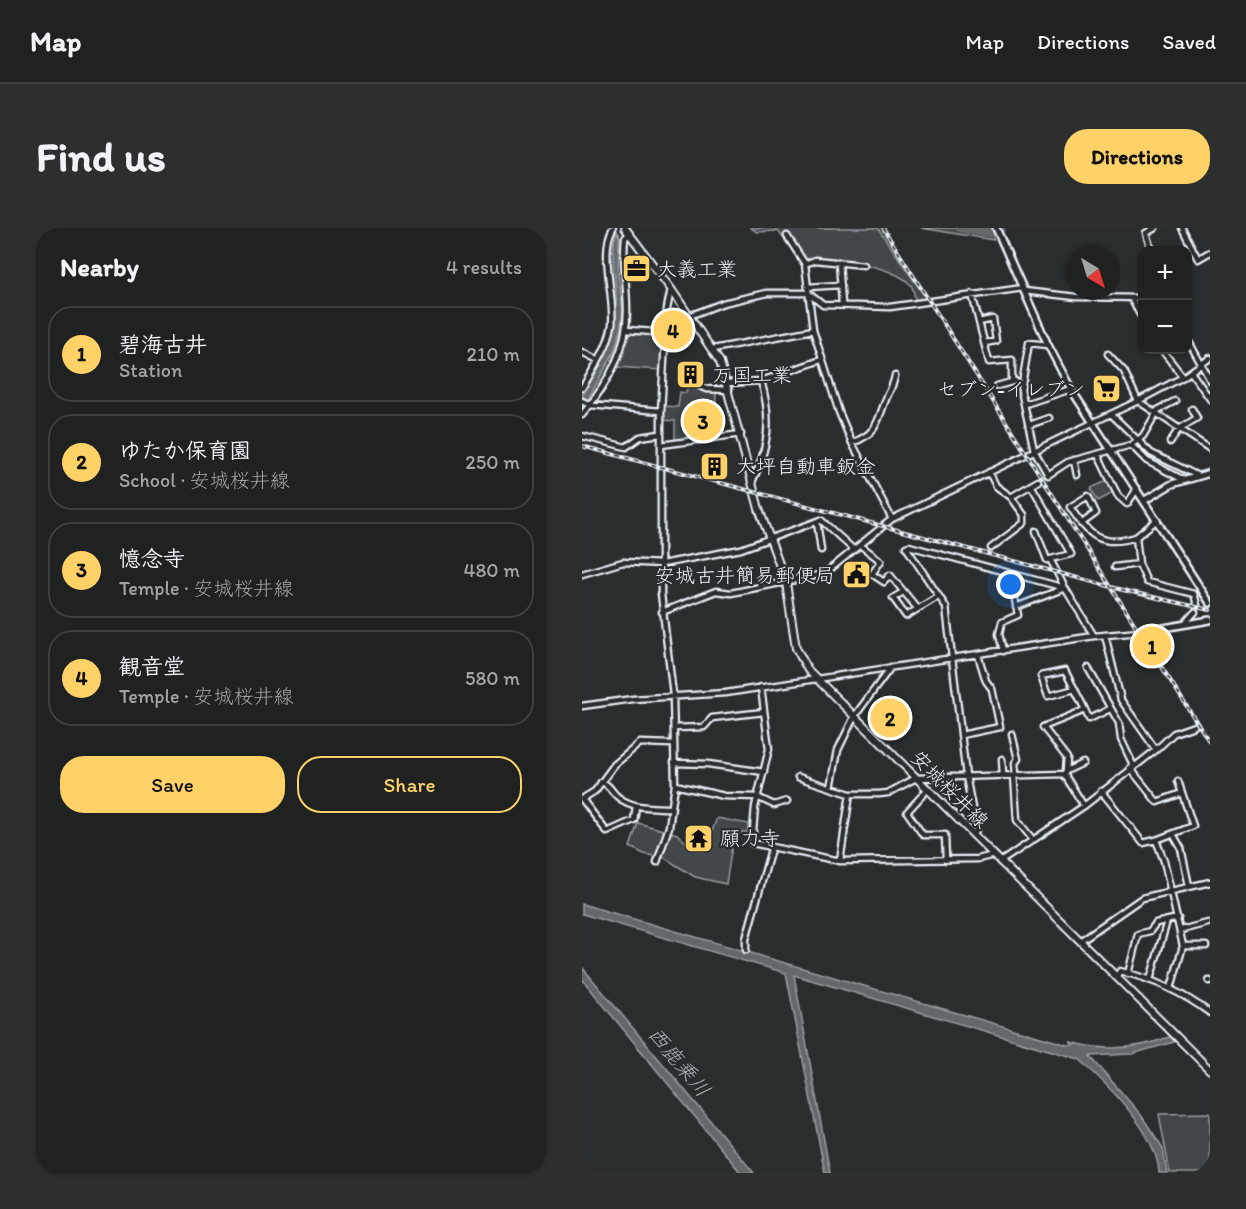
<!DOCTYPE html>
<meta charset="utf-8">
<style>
body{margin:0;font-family:Itim,"Klee One",sans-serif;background:#2d2f2f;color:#f1f3f6}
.controls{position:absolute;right:18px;top:18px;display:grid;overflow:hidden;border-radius:12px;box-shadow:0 2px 4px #0004}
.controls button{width:54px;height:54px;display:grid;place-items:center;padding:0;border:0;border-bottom:2px solid #3d3f40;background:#202222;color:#f1f3f6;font:30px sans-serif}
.compass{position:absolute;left:484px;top:18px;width:54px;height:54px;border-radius:50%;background:#202222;box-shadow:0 2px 4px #0004;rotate:142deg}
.you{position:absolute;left:429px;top:357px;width:21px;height:21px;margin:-15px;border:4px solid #fff;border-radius:50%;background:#1a73e8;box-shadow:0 0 0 9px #1a73e833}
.badge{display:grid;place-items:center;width:39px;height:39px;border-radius:50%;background:#ffd166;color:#111;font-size:20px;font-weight:700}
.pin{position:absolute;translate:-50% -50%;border:3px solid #fff;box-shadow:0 2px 6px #0006}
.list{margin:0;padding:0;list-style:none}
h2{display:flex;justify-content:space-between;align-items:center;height:78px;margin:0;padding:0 24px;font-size:26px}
h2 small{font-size:20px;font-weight:400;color:#a2a4a5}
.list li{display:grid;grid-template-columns:39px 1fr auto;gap:18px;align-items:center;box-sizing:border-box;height:96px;margin:0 12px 12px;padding:0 12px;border:2px solid #3d3f40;border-radius:24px}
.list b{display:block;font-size:22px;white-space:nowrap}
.list p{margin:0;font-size:20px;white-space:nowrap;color:#a2a4a5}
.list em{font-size:20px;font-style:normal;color:#a2a4a5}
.actions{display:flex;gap:12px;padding:18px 24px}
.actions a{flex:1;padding:14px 0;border:2px solid #ffd166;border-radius:24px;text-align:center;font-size:21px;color:#ffd166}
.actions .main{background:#ffd166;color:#111}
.map{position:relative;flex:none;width:628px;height:945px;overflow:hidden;border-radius:24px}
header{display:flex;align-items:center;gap:36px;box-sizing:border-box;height:84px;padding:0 30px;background:#202222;border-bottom:2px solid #3d3f40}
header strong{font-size:28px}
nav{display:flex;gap:33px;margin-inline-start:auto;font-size:21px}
.intro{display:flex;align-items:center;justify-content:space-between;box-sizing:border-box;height:144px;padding:0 36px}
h1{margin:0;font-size:42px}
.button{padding:15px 27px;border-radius:24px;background:#ffd166;color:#111;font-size:21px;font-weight:700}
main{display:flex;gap:36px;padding:0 36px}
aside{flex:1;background:#202222;border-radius:24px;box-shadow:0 2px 4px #0004}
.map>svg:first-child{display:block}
.green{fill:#424648;stroke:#959ca0;stroke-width:1.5}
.water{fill:#63686b;stroke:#989fa3;stroke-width:1.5}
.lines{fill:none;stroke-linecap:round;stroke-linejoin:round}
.river{stroke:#63686b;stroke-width:9}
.minor-casing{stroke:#e8f1f8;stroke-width:9}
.tertiary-casing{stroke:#e8f1f8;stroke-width:10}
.secondary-casing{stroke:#e8f1f8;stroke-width:10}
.minor{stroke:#2a2d2e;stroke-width:4.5}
.tertiary{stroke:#2a2d2e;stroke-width:5}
.secondary{stroke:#2a2d2e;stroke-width:6}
.rail-casing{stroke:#e8f1f8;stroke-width:4}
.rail{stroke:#2a2d2e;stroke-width:1.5;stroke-dasharray:4.5;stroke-linecap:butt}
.labels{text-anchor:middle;stroke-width:4.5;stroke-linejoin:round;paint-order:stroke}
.poi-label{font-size:20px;fill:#e8f1f8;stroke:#2a2d2e;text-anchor:start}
.street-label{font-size:20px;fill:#e8f1f8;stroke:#2a2d2e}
.water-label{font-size:21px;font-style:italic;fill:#acb3b9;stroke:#2a2d2e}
</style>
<header>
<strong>Map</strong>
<nav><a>Map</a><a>Directions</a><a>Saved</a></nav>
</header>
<div class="intro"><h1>Find us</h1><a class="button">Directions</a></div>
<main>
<aside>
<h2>Nearby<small>4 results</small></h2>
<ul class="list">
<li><span class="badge">1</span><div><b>碧海古井</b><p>Station</p></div><em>210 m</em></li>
<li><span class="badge">2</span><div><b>ゆたか保育園</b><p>School · 安城桜井線</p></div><em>250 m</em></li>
<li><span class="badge">3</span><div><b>憶念寺</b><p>Temple · 安城桜井線</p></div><em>480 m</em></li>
<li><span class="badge">4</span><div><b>観音堂</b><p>Temple · 安城桜井線</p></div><em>580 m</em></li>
</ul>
<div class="actions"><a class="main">Save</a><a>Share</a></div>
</aside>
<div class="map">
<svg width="628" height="945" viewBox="0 0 628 945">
<rect width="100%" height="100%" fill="#2a2d2e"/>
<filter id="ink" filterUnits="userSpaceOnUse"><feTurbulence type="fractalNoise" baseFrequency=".0167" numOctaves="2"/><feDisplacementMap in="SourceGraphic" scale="12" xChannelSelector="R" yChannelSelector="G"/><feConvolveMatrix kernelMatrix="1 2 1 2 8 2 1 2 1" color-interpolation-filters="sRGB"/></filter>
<g filter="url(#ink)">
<!-- green -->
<path class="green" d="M 169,0 L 296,0 L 344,70 L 333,72 C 332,66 332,59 327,55 C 306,36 245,28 220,35 L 196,3 L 175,4 Z
M 339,0 L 407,0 L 412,12 Z
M 34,1 C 43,12 38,23 40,36 C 47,100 41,131 0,182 C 0,177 0,169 0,164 C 7,140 28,123 32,97 C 35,72 18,20 34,1 Z
M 48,104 L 83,106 L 80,142 L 33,139 Z
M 106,155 L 119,162 L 134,165 L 132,208 L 93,213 L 93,193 L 82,192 L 82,178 L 96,179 L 98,164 L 104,165 Z
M 525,253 L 531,265 L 516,273 L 509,260 Z
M 135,590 L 167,596 L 165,604 L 152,605 L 144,656 L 113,649 L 83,630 L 62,626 L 48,619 L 56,595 L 95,606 L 111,621 L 122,623 Z
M 628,885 L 628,945 L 588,945 L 577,886 Z"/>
<!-- water -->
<path class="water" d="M 34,4 L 37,8 L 36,45 L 41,82 L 38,105 L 32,124 L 6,171 L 0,169 C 16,139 32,113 34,78 C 36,53 27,29 34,4 Z
M 0,676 L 486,817 L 491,817 L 489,814 C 523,824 557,821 590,808 L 592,814 L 550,826 L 508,828 L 559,887 L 581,920 L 585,945 L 577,945 C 575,905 526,857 497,831 L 212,747 L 248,945 L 243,945 L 204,745 L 0,686 Z
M 0,739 L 172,945 L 159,945 L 0,751 Z"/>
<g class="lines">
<!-- river -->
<path class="river" d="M 378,0 L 409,5 L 419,0"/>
<defs>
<path id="minor" d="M 600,0 L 616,31 L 628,24
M 205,8 L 223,36 L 231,102 L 257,184 L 270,215 L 310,291
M 569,22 L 564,5 L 573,0
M 257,34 L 260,76
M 223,36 L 233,32 L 282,37
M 226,59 L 259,57
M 89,61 L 85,81 L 79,183 L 79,366 L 91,467 L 93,557 L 142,568 L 175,569 L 192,577 L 205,573
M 442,63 L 494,69 L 560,70
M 390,66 L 407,134 L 430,132 L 430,154
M 550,72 L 560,90
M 107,88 L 141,75 L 185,65 L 226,65 L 241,77 L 308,79 L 441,60
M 397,94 L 411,91 L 414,113 L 402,115
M 45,102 L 85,105
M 606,112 L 628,152
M 466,117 L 447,115 L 439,162 L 452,222 L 466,247 L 486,234 L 549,217 L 561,208 L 576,182 L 593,173
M 131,121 L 231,102
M 580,122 L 601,149
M 0,124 L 16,132
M 526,126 L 542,143 L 556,173 L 628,221
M 609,144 L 628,171
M 111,155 L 124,161 L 147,162
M 146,155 L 179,153 L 239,132
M 415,158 L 433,153
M 0,160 C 12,140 26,120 30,97 C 33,69 17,23 31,0
M 0,173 L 8,177 L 79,183
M 443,176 L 489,161
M 529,186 L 569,225 L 616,248
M 0,187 C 25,157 46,120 45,81 C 45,57 40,34 43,10 L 47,6
M 447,197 L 467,190
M 0,208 L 44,219 L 58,209 L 78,206
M 588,214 L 597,201 L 615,190 L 610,181
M 270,215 C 296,205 295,194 304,171 C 308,162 311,158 313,148
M 79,217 L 159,206
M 549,217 L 565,233 L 602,252
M 516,227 L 536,268 L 545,276 L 555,261
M 492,232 L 495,247
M 407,244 L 414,258 L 429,269 L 456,253
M 170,254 C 187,220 190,190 179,153
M 449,257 L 489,326 L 465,332 L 454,303
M 575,292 L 554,309 L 557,336 L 565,354 L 612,366 L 615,377
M 235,294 L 239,322
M 499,296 L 514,285 L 506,268 L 488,279 C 507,308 519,320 554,309
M 278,317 L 299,333 L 290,346 L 302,354 L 308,347 L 335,380
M 409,320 L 442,295 L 442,287 L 429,269
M 533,339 L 557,336
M 0,346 L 41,334 L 80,336 L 159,321 L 239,292 L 272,322
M 321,364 L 311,370 L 324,388 L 357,368
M 434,379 L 483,360 L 469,333
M 80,384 L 134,363 L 149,365 L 242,346 L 310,291 L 556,173 L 601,149 L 628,130
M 604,394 L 613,384
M 523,407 L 539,472 L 574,522
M 421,423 L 417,406 L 420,394 L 436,387 L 428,346
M 506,440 L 537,495 L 539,511 L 552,539
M 179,459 L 187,521 L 173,579 L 170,615 L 258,633 L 396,631 L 412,627
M 0,478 L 51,471 L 144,465 L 512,408 L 558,404
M 503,482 L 507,491 L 528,481
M 92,500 L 122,499 L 130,490 L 182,484
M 430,506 L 436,531 L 433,535 L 434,547
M 379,507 L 418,499 L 410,461 L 404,453 L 396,427
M 420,531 L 421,547
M 92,535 L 126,536 L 182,544
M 548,540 L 575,574 L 600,565 L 611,598 L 574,612
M 484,543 L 501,535
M 482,546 L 484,543 L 485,530 L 461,499 L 503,482 C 497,469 490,456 483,443 L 459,448 L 466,468 L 493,461
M 432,547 L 435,592 L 451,612
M 216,549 L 268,566 L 297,566 L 306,565 L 334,550 L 482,546 L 502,578
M 596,553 L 600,565
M 19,554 C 28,556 29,564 36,569 C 51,581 70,579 87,580
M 249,560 L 256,522 L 272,489 L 309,439
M 345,562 L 325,584 L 341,607 L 363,607 L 364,632
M 519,563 L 561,615 L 574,612 L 582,633 L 601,718 L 589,760
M 0,571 L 13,563 L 32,537 L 58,515 L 91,516
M 0,571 L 25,604 L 52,592 L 54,578
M 591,606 L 599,620 L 607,658
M 392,608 L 394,601 L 384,548 L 364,379 L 324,319 L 327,318 L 483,360 L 512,408
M 258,633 L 268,566
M 75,634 L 87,599 L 93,557
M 418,634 L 502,578 L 574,522 L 592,505 L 612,498
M 599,702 L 626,695
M 498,713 L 560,670 L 628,654
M 601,718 L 624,718
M 164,722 L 164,711 L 189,621
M 546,746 L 556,706 L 568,703 L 574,695 L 596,690
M 534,749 L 538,743 C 571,751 601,765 628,785
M 568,752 L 585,693
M 627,753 L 628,753"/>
<path id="tertiary" d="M 414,0 L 466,117 L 489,161 L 628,375
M 563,272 L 590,256 L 628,245
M 558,404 L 628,392"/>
<path id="secondary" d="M 43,0 L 89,61 L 138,134 L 177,281 L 204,355 L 214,420 L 226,442 L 628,842"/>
</defs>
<!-- minor casing -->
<use href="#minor" class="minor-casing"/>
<!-- tertiary casing -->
<use href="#tertiary" class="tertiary-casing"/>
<!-- secondary casing -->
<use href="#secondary" class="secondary-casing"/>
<!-- minor -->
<use href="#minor" class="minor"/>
<!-- tertiary -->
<use href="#tertiary" class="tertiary"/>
<!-- secondary -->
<use href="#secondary" class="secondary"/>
<defs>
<path id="rail" d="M 301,0 L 628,515
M 0,218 L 541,362 L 628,382"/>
</defs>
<!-- rail casing -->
<use href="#rail" class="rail-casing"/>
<!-- rail -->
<use href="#rail" class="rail"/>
</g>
</g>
<!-- icons -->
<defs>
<symbol id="office-square" viewBox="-11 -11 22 22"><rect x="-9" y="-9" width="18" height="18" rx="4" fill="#ffd166" stroke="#2a2d2e"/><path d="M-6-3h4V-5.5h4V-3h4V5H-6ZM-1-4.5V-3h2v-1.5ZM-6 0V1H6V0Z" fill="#111"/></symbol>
<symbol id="building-square" viewBox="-11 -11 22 22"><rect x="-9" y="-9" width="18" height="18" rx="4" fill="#ffd166" stroke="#2a2d2e"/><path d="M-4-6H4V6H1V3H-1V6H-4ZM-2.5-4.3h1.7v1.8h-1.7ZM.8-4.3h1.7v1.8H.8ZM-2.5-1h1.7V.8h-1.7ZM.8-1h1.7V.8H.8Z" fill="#111"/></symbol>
<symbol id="supermarket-square" viewBox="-11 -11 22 22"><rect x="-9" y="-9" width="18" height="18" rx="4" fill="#ffd166" stroke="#2a2d2e"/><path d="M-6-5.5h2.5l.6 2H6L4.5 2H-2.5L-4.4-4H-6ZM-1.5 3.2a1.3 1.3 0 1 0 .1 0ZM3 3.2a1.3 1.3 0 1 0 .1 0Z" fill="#111"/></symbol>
<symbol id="civic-square" viewBox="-11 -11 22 22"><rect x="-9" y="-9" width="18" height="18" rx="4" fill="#ffd166" stroke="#2a2d2e"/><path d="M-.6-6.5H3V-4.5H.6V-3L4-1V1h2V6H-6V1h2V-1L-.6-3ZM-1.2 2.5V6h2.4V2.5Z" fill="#111"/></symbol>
<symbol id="temple-square" viewBox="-11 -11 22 22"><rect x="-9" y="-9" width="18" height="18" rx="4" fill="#ffd166" stroke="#2a2d2e"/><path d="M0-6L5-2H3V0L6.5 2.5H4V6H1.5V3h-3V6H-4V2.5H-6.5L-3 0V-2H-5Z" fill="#111"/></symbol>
</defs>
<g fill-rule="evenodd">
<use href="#office-square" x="38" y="24" width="33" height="33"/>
<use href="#building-square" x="92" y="130" width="33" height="33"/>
<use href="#supermarket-square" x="508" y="144" width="33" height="33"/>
<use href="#building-square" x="116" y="222" width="33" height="33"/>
<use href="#civic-square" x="258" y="330" width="33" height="33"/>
<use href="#temple-square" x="100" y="594" width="33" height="33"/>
</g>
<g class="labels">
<!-- poi labels -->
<g class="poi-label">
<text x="75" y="48">大義工業</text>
<text x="130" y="154">万国工業</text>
<text x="503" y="168" text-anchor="end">セブン-イレブン</text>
<text x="154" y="245">大坪自動車鈑金</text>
<text x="253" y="354" text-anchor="end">安城古井簡易郵便局</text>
<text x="138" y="617">願力寺</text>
</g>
<!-- street labels -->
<g class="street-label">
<text transform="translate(368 561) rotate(45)" y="7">安城桜井線</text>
</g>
<!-- water labels -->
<g class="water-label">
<text transform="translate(97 834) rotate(50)" y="7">西鹿乗川</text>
</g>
</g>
</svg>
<div class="controls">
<button>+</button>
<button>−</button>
</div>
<svg class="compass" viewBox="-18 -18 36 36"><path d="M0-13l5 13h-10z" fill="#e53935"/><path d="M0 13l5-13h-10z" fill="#a2a4a5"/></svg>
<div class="you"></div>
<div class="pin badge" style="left:570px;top:418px">1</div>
<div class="pin badge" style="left:308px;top:490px">2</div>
<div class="pin badge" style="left:121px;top:193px">3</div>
<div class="pin badge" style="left:91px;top:102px">4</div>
</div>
</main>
